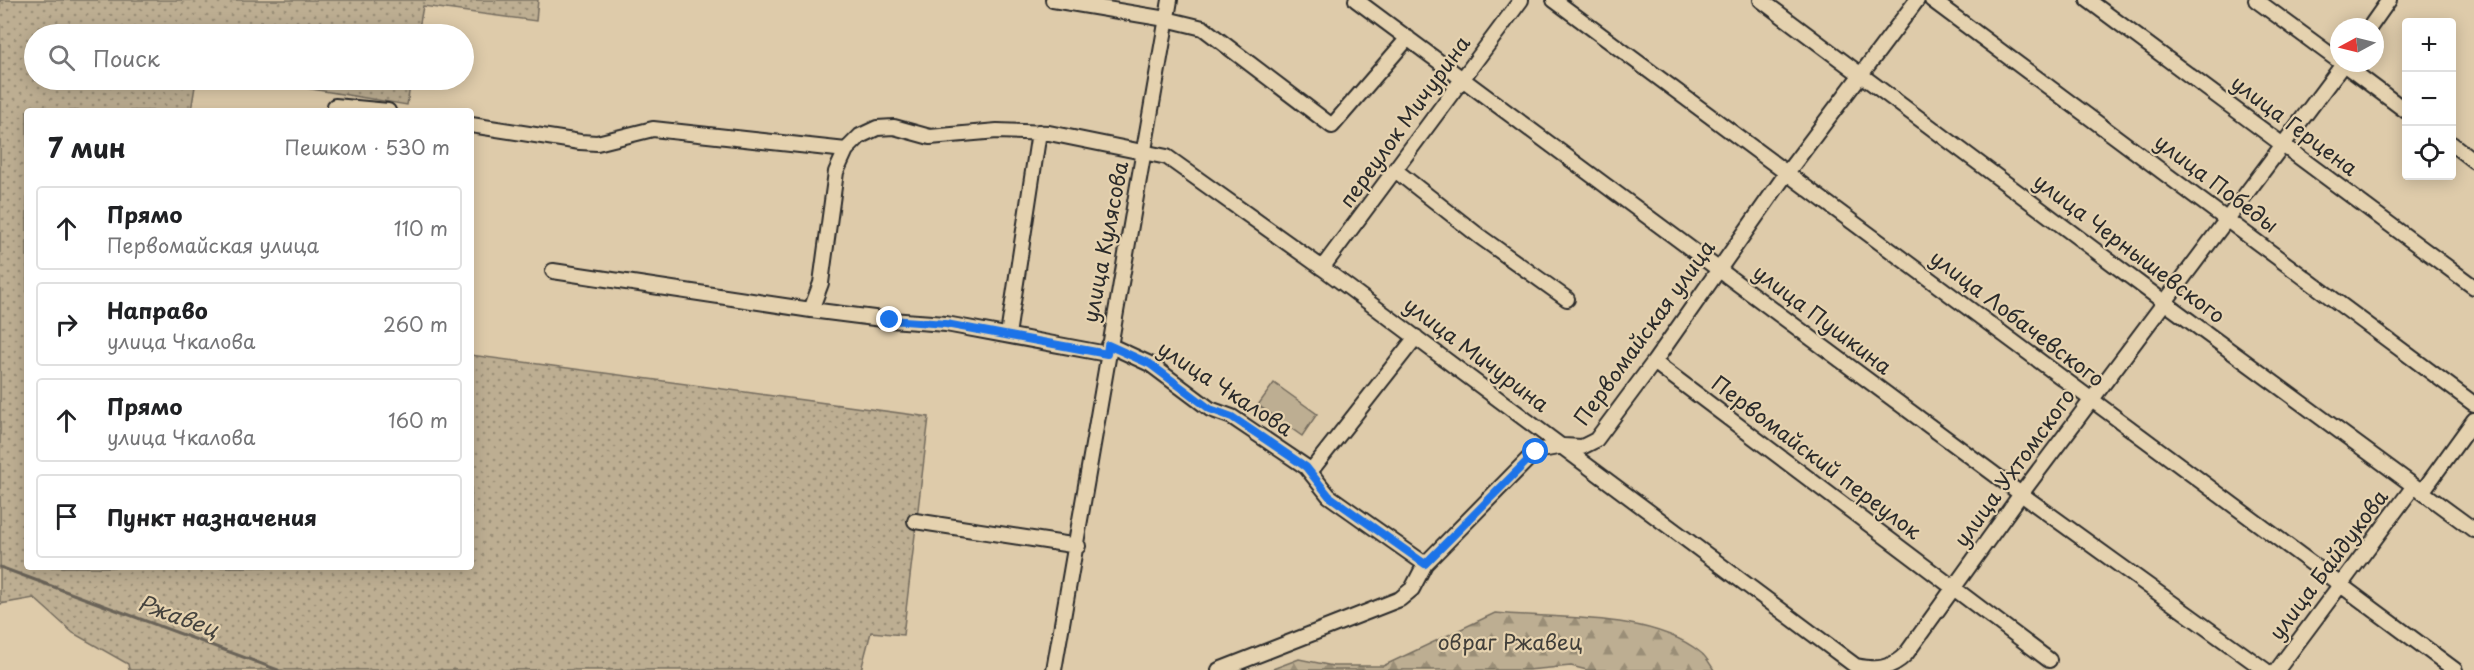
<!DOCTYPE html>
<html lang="ru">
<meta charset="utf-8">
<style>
body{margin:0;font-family:"Playpen Sans",sans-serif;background:#f6f6f6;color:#202124}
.controls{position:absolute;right:18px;top:18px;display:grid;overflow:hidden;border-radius:6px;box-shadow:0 3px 15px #0003}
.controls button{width:54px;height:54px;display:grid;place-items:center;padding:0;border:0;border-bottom:2px solid #e0e0e0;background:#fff;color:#202124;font:30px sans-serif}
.compass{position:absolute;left:2330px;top:18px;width:54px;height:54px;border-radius:50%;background:#fff;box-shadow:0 3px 15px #0003;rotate:263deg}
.stop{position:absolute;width:18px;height:18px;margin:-14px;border:4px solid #1a73e8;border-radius:50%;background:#fff}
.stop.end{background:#1a73e8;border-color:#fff;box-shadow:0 2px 6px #0008}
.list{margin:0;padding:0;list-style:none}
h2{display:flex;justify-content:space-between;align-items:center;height:78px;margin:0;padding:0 24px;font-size:26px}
h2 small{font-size:20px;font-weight:400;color:#757577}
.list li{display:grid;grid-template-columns:39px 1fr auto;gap:18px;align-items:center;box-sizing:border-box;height:84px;margin:0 12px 12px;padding:0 12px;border:2px solid #e0e0e0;border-radius:6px}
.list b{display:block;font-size:22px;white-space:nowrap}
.list p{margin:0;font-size:20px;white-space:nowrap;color:#757577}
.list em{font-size:20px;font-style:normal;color:#757577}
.icon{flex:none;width:33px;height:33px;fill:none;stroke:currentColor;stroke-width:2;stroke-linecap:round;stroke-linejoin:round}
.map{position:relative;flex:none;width:2474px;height:670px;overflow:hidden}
.search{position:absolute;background:#fff;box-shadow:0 3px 15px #0003;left:24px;top:24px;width:450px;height:66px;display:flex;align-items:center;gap:15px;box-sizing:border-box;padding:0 21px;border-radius:33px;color:#757577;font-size:22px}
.panel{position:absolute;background:#fff;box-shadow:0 3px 15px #0003;left:24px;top:108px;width:450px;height:462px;border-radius:6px}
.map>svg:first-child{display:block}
.grass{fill:url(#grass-dots);stroke:#746c5e;stroke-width:1.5}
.forest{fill:url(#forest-firs);stroke:#746c5e;stroke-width:1.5}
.pitch{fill:#bdae92;stroke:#746c5e;stroke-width:1.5}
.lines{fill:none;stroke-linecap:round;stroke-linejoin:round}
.stream{stroke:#6a6458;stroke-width:3}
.minor-casing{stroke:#2b2b2b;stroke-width:18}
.minor{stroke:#e5d2af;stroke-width:14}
.route{stroke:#1a73e8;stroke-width:8}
.labels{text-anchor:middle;stroke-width:4.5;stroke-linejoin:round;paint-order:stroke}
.street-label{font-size:21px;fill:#2b2b2b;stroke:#e5d2af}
.park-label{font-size:21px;fill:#413f3a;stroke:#e5d2af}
.water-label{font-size:22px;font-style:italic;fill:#45433e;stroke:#e5d2af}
</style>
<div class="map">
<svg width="2474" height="670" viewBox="0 0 2474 670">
<defs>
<pattern id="grass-dots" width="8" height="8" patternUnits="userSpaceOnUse" patternTransform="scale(1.5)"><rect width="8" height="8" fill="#bdae92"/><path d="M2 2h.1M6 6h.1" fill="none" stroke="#9a8e77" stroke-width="1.8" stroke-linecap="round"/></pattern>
<pattern id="forest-firs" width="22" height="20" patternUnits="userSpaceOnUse" patternTransform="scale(1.5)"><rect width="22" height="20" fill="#bdae92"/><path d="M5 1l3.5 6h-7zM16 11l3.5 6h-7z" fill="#9a8e77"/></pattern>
</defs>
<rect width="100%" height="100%" fill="#decbaa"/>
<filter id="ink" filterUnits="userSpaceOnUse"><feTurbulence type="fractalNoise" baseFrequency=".0167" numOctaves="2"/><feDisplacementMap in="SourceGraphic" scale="12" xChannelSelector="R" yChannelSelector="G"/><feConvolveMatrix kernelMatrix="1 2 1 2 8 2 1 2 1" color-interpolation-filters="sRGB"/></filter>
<g filter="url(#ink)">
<!-- grass -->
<path class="grass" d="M 0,0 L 538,0 L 536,21 L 423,6 L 418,34 L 34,34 L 34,80 L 196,80 L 191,111 L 27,111 L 27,567 L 471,567 L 471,355 L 929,417 L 903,635 L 871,632 L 861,670 L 129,670 L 128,664 L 73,633 L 34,598 L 0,604 Z
M 258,80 L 411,80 L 407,105 Z"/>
<!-- forest -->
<path class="forest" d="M 1495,613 C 1556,619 1650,612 1700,652 C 1706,656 1710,664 1714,670 L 1587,670 L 1571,666 L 1528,670 L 1270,670 L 1299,659 L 1333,666 L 1383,666 Z"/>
<!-- pitch -->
<path class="pitch" d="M 1274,383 L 1317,414 L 1302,436 L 1258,405 Z"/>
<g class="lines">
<!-- stream -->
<path class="stream" d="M 0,567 L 278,670"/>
<defs>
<path id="minor" d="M 1053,0 L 1166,19 L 1203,28 L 1332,126 L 1408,38
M 1356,0 L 2021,494 L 2265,670
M 1554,0 L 2455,670
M 1761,0 L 2164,302 L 2474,530
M 1932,0 L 2474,404
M 2088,0 L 2474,287
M 2256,0 L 2339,61
M 2370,27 L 2389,0
M 2342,63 L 2406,111
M 335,106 L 388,111
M 471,125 L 580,142 L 597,143 L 653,129 L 846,150
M 2452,144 L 2474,161
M 1395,170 L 1479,236 L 1567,299
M 1322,268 L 1521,0
M 553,271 L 811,310 L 890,320 L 946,324 L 1107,354
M 811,310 L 821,283 L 836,172 L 846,150 L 860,136 L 877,128 L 894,127 L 930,137 L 997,131 L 1049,133 L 1167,157 L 1328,272 L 1861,670
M 1008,335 L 1039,132
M 1109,345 L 1150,364 L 1210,409 L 1232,417 L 1306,467 L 1329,496 L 1425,564
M 1654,362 L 2049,660
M 1310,472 L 1416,337
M 2422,492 L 2474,420
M 915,521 L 1078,546
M 1856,666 C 1876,670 1890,670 1906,654 L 2021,494 L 2344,63
M 1054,670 L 1170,0
M 1219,670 L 1400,599 L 1412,589 L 1425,564 L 1536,451 L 1563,446 L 1582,447 L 1596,440 L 1654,362 L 1786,174 L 1917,0
M 2277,670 L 2414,486"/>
</defs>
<!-- minor casing -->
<use href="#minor" class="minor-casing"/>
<!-- minor -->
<use href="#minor" class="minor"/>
</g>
</g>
<g class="lines" filter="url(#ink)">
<!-- route -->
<path class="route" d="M 890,320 L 946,324 L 1107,354 L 1108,345 L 1150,364 L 1210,409 L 1232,417 L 1306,467 L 1329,496 L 1425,564 L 1536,452"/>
</g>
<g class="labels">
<!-- street labels -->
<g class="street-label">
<text transform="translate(1405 122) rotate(-54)" y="7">переулок Мичурина</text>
<text transform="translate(2294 126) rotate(37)" y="7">улица Герцена</text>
<text transform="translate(2216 184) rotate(37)" y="7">улица Победы</text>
<text transform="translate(1106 242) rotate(-79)" y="7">улица Кулясова</text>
<text transform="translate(2129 249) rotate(37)" y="7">улица Чернышевского</text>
<text transform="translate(2017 319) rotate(37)" y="7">улица Лобачевского</text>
<text transform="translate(1822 320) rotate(37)" y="7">улица Пушкина</text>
<text transform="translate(1645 333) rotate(-54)" y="7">Первомайская улица</text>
<text transform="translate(1476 355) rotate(37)" y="7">улица Мичурина</text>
<text transform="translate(1225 389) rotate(33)" y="7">улица Чкалова</text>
<text transform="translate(1816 458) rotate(37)" y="7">Первомайский переулок</text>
<text transform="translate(2015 468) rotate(-54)" y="7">улица Ухтомского</text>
<text transform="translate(2329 565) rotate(-53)" y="7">улица Байдукова</text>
</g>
<!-- park labels -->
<g class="park-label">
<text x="1510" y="650">овраг Ржавец</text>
</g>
<!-- water labels -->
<g class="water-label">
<text transform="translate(178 616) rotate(20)" y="8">Ржавец</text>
</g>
</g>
</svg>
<div class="controls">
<button>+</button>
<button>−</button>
<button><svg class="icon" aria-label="locate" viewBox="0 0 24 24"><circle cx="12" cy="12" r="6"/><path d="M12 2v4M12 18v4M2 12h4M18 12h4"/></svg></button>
</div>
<svg class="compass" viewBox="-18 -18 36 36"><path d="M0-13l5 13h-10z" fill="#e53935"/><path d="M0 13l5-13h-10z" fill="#757577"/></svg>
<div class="stop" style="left:1536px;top:452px"></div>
<div class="stop end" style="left:890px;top:320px"></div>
<div class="search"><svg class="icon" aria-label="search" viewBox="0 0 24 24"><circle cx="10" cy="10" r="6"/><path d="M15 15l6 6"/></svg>Поиск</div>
<section class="panel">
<h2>7 мин<small>Пешком · 530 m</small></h2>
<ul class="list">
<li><svg class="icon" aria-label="ahead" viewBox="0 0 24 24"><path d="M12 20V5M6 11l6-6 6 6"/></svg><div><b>Прямо</b><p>Первомайская улица</p></div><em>110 m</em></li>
<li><svg class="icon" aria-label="right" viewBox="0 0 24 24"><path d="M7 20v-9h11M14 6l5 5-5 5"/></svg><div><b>Направо</b><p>улица Чкалова</p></div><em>260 m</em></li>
<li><svg class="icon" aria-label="ahead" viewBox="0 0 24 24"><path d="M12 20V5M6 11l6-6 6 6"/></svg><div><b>Прямо</b><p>улица Чкалова</p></div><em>160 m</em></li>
<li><svg class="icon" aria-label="arrive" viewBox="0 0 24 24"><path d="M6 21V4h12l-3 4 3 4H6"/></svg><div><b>Пункт назначения</b></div></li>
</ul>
</section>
</div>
